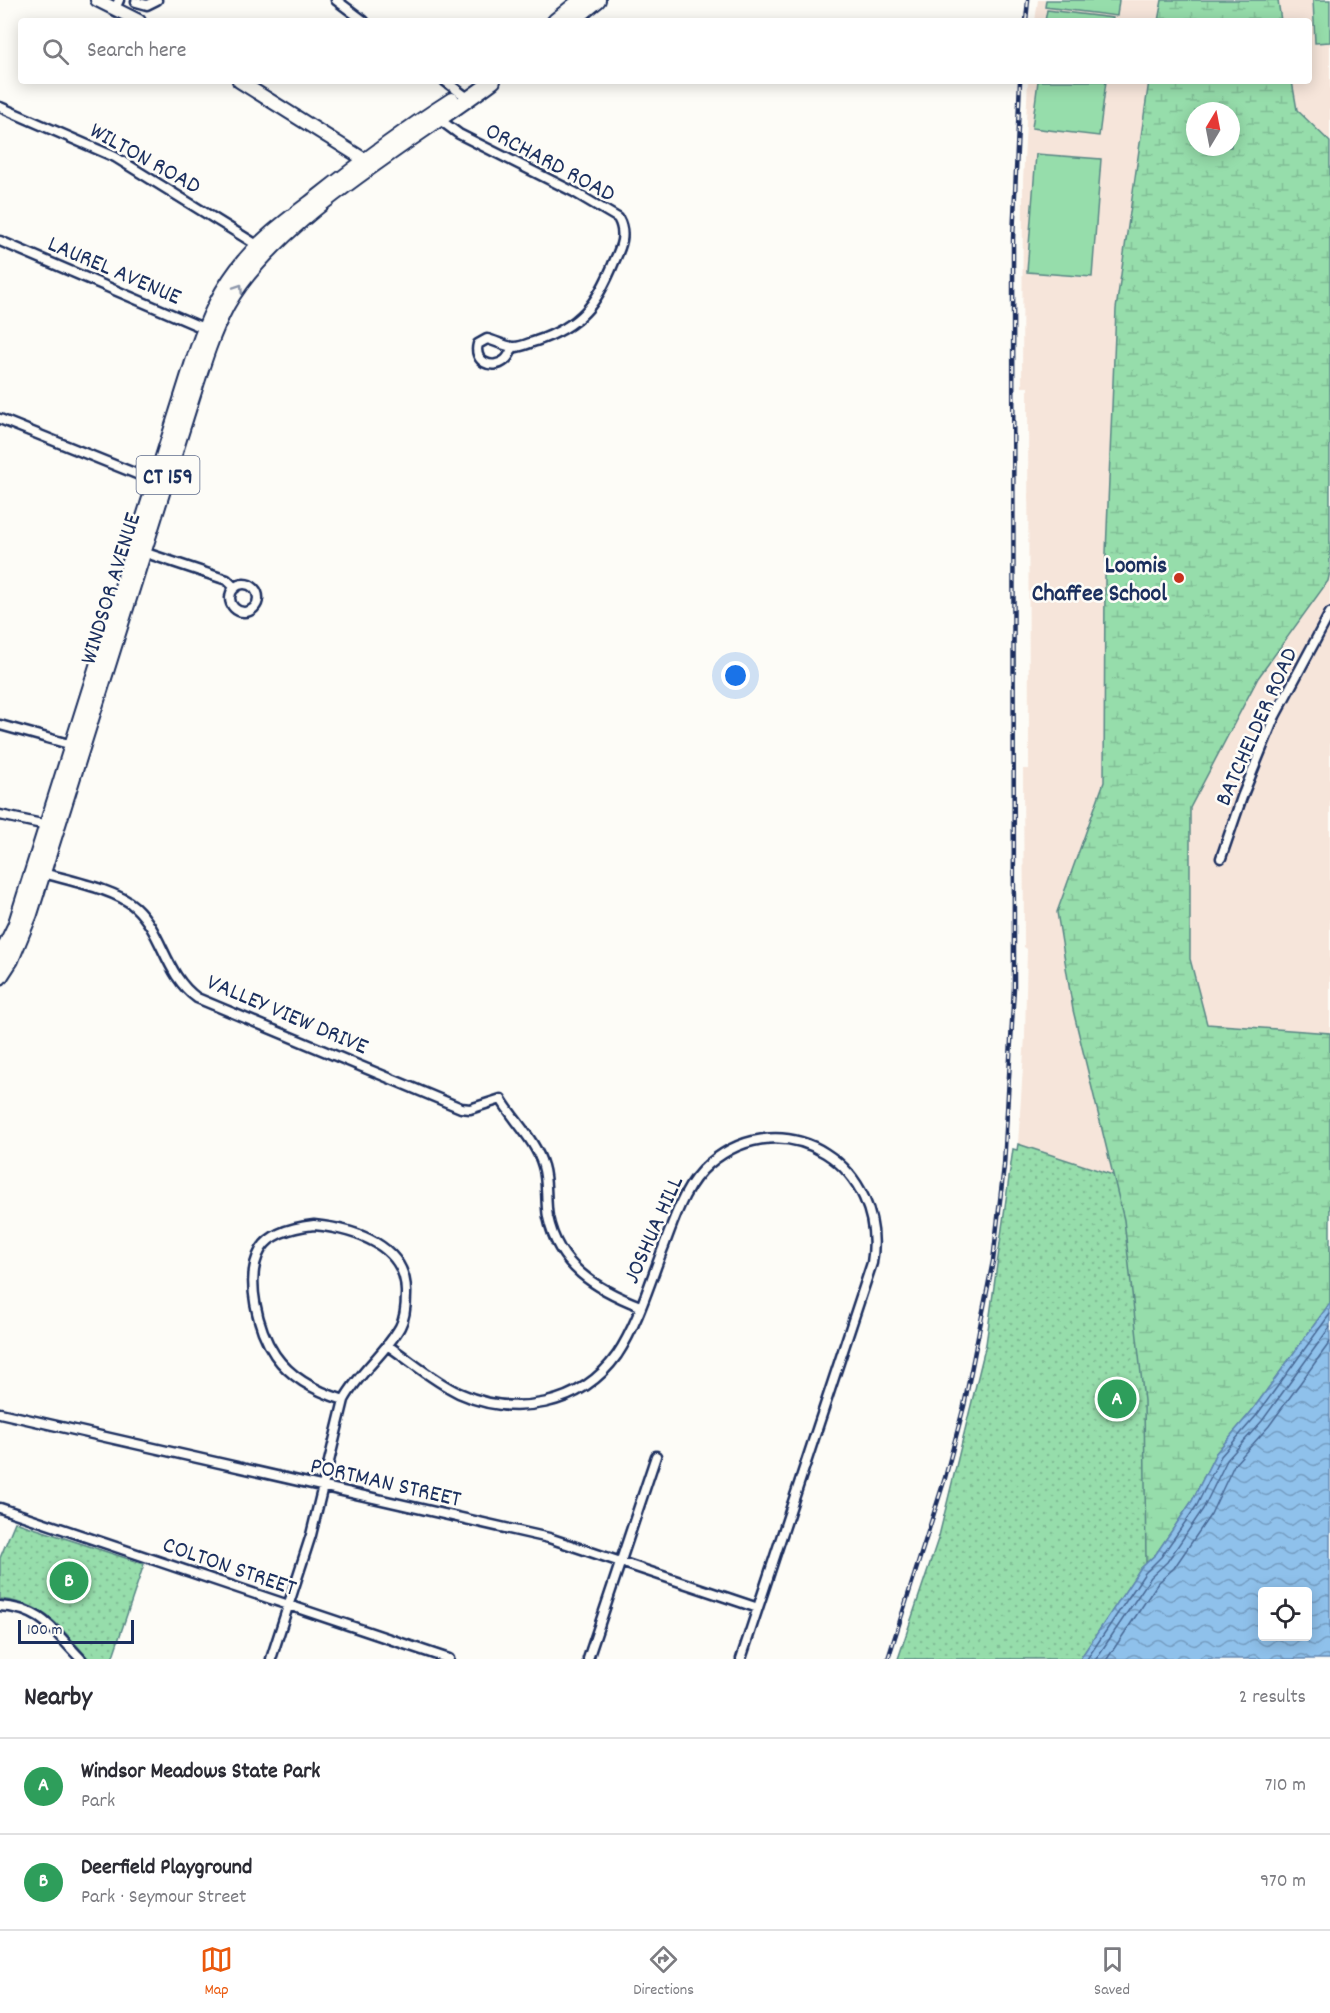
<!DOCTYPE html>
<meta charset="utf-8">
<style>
body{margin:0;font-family:Dekko,sans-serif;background:#f2f2f3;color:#2b2b33}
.controls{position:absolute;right:18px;bottom:18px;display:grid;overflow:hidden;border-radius:6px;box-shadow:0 3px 15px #0003}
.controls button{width:54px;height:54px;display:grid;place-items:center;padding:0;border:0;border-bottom:2px solid #e1e1e2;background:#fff;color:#2b2b33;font:30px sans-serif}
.compass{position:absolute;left:1186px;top:102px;width:54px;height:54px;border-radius:50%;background:#fff;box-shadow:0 3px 15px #0003;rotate:10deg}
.scale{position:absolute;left:18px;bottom:15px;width:116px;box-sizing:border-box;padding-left:6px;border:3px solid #1b2f5e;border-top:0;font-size:16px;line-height:21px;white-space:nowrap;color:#1b2f5e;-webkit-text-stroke:4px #fdfcf7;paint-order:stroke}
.you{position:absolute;left:736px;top:676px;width:21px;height:21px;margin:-15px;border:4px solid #fff;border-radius:50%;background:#1a73e8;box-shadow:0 0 0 9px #1a73e833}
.badge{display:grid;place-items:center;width:39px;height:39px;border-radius:50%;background:#ea580c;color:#fff;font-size:20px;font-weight:700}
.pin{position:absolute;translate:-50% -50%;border:3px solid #fff;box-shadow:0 2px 6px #0006}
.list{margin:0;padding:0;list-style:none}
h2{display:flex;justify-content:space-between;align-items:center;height:78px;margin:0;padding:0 24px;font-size:26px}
h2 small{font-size:20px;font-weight:400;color:#7c7c81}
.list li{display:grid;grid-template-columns:39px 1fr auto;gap:18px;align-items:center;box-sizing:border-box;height:96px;padding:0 24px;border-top:2px solid #e1e1e2}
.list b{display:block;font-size:22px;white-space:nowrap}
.list p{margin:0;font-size:20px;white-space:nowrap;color:#7c7c81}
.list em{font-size:20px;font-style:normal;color:#7c7c81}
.icon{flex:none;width:33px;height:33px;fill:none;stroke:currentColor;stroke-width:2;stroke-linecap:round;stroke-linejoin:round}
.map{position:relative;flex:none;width:1330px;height:1659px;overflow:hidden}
.search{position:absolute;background:#fff;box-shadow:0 3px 15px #0003;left:18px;right:18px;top:18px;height:66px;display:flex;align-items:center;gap:15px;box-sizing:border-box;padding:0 21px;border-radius:6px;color:#7c7c81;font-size:22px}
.sheet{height:270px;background:#fff}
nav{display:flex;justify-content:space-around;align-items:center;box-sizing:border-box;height:84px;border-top:2px solid #e1e1e2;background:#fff;font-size:16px;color:#7c7c81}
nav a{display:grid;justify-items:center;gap:3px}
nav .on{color:#ea580c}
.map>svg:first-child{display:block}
.built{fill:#f6e5da;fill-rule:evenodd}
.grass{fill:url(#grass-dots);stroke:#588684;stroke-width:1.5}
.wetland{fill:url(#wetland-marsh);stroke:#588684;stroke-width:1.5;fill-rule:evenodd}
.garden{fill:#96ddab;stroke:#588684;stroke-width:1.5}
.water{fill:url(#water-waves);stroke:#6187b3;stroke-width:1.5;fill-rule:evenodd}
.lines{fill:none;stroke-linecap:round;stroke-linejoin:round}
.shore{stroke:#496996;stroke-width:1.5}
.minor-casing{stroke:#1b2f5e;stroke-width:13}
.secondary-casing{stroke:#1b2f5e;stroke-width:16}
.primary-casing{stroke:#1b2f5e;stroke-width:18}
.minor{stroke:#fdfcf7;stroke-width:8}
.secondary{stroke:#fdfcf7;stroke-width:12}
.primary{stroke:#fdfcf7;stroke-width:14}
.rail-casing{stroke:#1b2f5e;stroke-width:4.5}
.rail{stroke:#fdfcf7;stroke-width:2;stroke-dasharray:7;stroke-linecap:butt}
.oneway{stroke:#8c96aa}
.poi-dot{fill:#c8321e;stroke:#fdfcf7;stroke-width:2}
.labels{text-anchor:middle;stroke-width:5;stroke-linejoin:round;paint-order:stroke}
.shield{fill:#fdfcf7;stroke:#5f6c8c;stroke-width:1.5}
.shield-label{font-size:22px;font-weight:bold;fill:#1b2f5e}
.street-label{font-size:24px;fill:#1b2f5e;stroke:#fdfcf7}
.poi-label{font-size:24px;font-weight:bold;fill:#1b2f5e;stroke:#fdfcf7;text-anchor:end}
</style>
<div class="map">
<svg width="1330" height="1659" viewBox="0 0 1330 1659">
<defs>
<pattern id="grass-dots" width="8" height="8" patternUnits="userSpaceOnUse" patternTransform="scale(1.5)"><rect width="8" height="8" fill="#96ddab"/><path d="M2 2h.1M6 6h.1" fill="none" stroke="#81be96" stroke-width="1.8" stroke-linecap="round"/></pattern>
<pattern id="wetland-marsh" width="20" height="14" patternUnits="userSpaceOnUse" patternTransform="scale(1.5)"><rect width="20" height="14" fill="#96ddab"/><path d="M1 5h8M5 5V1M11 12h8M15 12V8" fill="none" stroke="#81be96"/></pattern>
<pattern id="water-waves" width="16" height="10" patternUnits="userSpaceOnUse" patternTransform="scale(1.5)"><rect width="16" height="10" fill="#8fc1eb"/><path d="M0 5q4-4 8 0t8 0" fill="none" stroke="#749dc2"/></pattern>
</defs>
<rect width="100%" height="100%" fill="#fdfcf7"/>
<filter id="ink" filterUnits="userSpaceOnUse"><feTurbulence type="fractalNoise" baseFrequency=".0167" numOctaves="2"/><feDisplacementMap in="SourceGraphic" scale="12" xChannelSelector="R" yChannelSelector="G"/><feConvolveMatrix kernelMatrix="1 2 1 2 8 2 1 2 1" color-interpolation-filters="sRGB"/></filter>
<g filter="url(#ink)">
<!-- built -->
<path class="built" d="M 1038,0 L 1330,0 L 1330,1246 L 1018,1144 L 1025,1036 L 1027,949 L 1024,947 L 1023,769 L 1029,769 L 1028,387 L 1022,387 L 1023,181 L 1028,81 L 1309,81 L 1309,21 L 1035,21 ZM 1195,111 L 1231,111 L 1231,147 L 1195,147 Z"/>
<!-- grass -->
<path class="grass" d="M 1018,1144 L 1330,1246 L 1330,1303 L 1153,1557 L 1140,1569 L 1080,1659 L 898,1659 L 939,1536 L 986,1344 L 1013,1149 L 1017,1150 Z
M 15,1522 L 144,1564 L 112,1659 L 89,1659 C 59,1626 47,1604 0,1599 L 0,1558 Z"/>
<!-- wetland -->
<path class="wetland" d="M 1162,0 L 1278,0 L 1281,21 L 1158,21 Z
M 1149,81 L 1292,81 L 1297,110 L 1330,142 L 1330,572 L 1328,581 L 1258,678 L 1190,808 L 1190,959 L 1207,1024 L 1330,1033 L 1330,1303 L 1251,1412 L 1216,1453 L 1192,1501 L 1156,1554 L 1146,1563 L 1144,1401 L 1124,1220 L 1073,1010 L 1057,912 L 1104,782 L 1105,577 L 1116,309 ZM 1195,111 L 1231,111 L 1231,147 L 1195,147 Z"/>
<!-- garden -->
<path class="garden" d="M 1046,0 L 1119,0 L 1117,16 L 1045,7 Z
M 1313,0 L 1330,0 L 1330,42 L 1315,43 Z
M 1047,10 L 1113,18 L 1113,21 L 1045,21 Z
M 1038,81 L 1106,81 L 1099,136 L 1032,128 Z
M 1036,154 L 1101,159 L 1092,277 L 1027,272 Z"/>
<!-- water -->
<path class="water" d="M 1330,1303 L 1330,1659 L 1080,1659 L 1140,1569 L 1156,1554 L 1192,1501 L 1216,1453 L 1251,1412 ZM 1262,1592 L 1308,1592 L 1308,1636 L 1262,1636 Z"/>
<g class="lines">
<!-- shore -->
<path class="shore" d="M 1087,1659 L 1145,1573 L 1161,1557 L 1197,1505 L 1221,1456 L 1256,1416 L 1330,1314
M 1096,1659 L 1151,1577 L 1167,1562 L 1203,1509 L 1227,1460 L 1262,1421 L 1330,1327
M 1107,1659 L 1158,1583 L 1174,1568 L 1211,1514 L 1234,1465 L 1269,1426 L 1330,1342"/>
<defs>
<path id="minor" d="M 336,0 L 364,21
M 136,2 L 147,5 L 157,0
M 115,9 L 119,0
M 445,81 L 469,99
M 0,107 L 115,157 L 262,248
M 436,117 L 459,134 L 574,192 L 618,218 C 627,234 621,247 614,262 C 597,304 581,326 536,341 C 529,343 520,348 513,347 C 504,346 496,341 487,339 L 478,344 C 473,361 492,371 505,360 C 509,357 511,351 513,347
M 0,241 L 208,330
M 0,419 L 159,483
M 140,551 L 227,580 L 235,588
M230 598a14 14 0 1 1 28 0a14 14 0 1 1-28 0Z
M 0,725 L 76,746
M 0,815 L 51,826
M 1221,858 L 1242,797 L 1275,716 L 1330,613
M 40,872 C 66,880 116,889 135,907 C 163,933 165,975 197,998 L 461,1108 L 470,1109 L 501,1099 C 514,1121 536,1141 543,1166 C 548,1182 545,1200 548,1217 C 558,1266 596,1289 640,1306
M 314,1225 C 354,1229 408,1245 406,1295 C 406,1305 405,1318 400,1327 C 385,1354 359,1372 344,1400 C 318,1392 291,1378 275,1355 C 258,1330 244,1278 261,1249 C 271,1232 296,1227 314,1225 Z
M 387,1345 C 411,1361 433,1381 459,1393 C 514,1418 581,1406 617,1355 C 637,1325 649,1285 662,1251 C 674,1221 683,1186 709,1164 C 786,1099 888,1167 872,1263 L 741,1659
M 0,1413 L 549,1538 L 758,1608
M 0,1508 L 449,1659
M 0,1606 C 44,1609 53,1631 81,1659
M 271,1659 L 311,1535 L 344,1400
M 588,1659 L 656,1456"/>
<path id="secondary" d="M 97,0 L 139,21
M 239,81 L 373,165"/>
<path id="primary" d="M 555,21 L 581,0
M 572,21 L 598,0
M 0,957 L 15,926 L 192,365 C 203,331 215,299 237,270 C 259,240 289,219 318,197 C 361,163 405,130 452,100
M 0,977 L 11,960 L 30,914 L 189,407 C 200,373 210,337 227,305 C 277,217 412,142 493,81"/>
</defs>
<!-- minor casing -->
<use href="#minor" class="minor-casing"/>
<!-- secondary casing -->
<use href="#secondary" class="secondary-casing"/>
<!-- primary casing -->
<use href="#primary" class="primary-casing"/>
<!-- minor -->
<use href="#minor" class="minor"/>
<!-- secondary -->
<use href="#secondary" class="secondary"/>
<!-- primary -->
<use href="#primary" class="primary"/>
<defs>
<path id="rail" d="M 1026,21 L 1028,0
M 888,1659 L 945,1478 L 964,1406 L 993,1261 L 1004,1166 L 1014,987 L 1013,239 L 1020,81"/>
</defs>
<!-- rail casing -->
<use href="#rail" class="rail-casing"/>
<!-- rail -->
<use href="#rail" class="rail"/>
</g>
<!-- one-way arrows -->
<defs><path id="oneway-chevron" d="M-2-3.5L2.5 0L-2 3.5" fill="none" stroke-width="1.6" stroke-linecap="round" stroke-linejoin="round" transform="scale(1.5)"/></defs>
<use class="oneway" href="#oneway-chevron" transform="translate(239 288) rotate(-56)"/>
</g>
<!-- markers -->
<circle class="poi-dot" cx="1179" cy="578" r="6"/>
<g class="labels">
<!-- shield labels -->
<rect class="shield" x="136.5" y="456" width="63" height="38" rx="4.5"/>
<g class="shield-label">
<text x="168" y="483">CT 159</text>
</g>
<!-- street labels -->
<g class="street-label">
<text transform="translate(146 157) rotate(29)" y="8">WILTON ROAD</text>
<text transform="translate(551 161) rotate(28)" y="8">ORCHARD ROAD</text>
<text transform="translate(115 269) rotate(23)" y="8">LAUREL AVENUE</text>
<text transform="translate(109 588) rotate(-73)" y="8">WINDSOR AVENUE</text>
<text transform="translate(1255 726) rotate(-66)" y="8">BATCHELDER ROAD</text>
<text transform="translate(288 1013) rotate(23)" y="8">VALLEY VIEW DRIVE</text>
<text transform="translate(652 1229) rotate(-66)" y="8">JOSHUA HILL</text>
<text transform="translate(386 1481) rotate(13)" y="8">PORTMAN STREET</text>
<text transform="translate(230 1565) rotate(19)" y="8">COLTON STREET</text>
</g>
<!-- poi labels -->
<g class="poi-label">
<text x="1167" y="572">Loomis<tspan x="1167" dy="28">Chaffee School</tspan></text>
</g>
</g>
</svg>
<div class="controls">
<button><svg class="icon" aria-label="locate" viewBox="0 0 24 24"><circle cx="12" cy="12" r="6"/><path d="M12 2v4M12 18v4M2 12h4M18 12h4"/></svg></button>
</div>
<svg class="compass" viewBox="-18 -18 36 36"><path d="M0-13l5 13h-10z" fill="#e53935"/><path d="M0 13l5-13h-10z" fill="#7c7c81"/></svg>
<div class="scale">100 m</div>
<div class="you"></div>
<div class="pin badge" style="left:1117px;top:1399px;background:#2e9e5b">A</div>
<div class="pin badge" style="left:69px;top:1581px;background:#2e9e5b">B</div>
<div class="search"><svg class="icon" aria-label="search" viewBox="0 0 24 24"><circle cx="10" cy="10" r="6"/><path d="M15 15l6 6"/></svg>Search here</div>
</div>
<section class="sheet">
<h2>Nearby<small>2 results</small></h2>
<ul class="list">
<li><span class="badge" style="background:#2e9e5b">A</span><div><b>Windsor Meadows State Park</b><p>Park</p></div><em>710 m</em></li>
<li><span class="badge" style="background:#2e9e5b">B</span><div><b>Deerfield Playground</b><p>Park · Seymour Street</p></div><em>970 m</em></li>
</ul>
</section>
<nav>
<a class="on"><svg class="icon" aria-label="map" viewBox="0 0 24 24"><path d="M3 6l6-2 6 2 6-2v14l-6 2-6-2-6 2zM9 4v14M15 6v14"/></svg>Map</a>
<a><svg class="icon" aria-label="directions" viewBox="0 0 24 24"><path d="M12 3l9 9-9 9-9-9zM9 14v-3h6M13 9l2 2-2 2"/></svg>Directions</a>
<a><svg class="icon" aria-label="saved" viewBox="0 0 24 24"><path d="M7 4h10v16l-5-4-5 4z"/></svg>Saved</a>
</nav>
